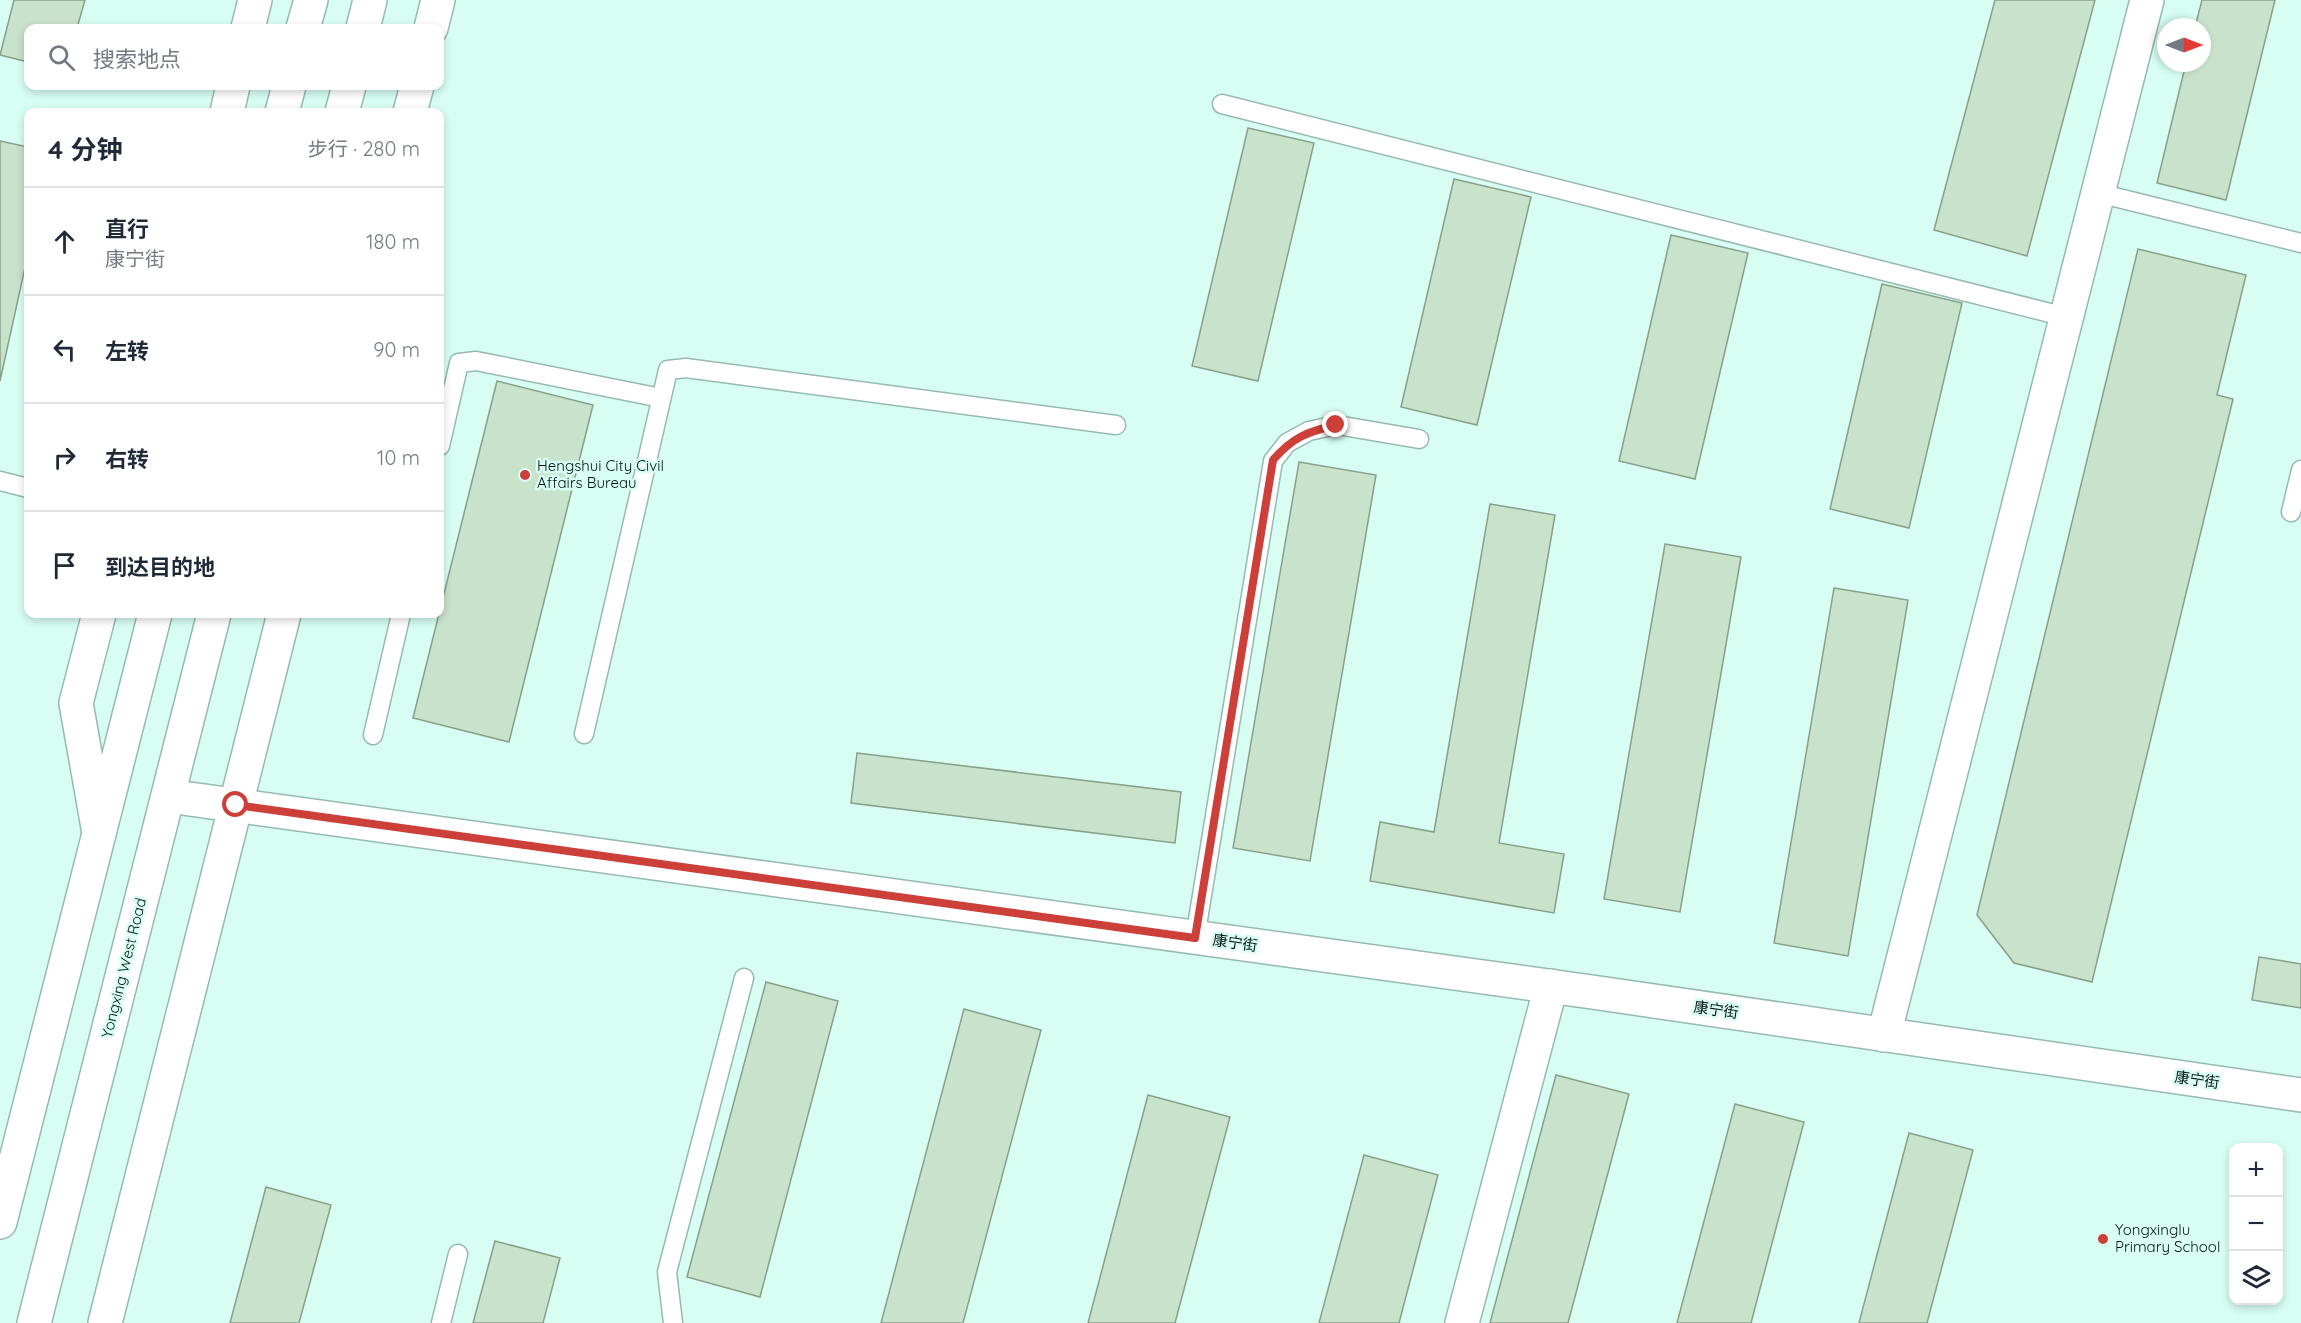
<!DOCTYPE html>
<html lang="zh">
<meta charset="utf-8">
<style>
body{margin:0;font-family:Quicksand,"Noto Sans SC",sans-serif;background:#f2f2f3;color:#1f2937}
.controls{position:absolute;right:18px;bottom:18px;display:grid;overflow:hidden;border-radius:12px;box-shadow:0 3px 9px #0003}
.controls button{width:54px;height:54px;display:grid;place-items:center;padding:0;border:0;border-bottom:2px solid #e0e1e3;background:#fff;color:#1f2937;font:30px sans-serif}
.compass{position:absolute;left:2157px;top:18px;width:54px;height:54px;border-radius:50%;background:#fff;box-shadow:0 3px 9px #0003;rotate:90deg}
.stop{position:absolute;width:18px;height:18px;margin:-14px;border:4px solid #cd3f39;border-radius:50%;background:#fff}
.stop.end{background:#cd3f39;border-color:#fff;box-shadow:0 2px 6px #0008}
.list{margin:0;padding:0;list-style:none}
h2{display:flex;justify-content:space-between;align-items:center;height:78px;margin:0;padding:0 24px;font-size:26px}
h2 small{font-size:20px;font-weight:400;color:#747a83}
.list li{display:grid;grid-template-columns:39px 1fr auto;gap:18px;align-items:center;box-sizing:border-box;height:108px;padding:0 24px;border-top:2px solid #e0e1e3}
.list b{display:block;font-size:22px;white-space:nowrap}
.list p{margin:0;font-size:20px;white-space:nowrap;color:#747a83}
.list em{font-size:20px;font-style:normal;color:#747a83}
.icon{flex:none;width:33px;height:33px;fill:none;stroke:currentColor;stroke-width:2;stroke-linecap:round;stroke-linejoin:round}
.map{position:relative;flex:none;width:2301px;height:1323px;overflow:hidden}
.search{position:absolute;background:#fff;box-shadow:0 3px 9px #0003;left:24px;top:24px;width:420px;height:66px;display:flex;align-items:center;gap:15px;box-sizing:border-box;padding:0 21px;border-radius:12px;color:#747a83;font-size:22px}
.panel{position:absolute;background:#fff;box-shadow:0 3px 9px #0003;left:24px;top:108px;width:420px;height:510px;border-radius:12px}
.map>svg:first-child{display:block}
.building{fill:#c9e2cb;stroke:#88a08a;stroke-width:1.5}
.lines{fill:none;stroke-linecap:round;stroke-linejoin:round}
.service-casing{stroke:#96bab1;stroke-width:21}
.minor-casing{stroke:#96bab1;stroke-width:36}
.tertiary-casing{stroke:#96bab1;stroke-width:36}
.secondary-casing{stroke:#96bab1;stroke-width:36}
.service{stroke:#fff;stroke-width:18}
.minor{stroke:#fff;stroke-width:33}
.tertiary{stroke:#fff;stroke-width:33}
.secondary{stroke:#fff;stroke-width:33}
.route{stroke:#cd3f39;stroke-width:8}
.poi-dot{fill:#cd3f39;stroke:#d8fef4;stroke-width:2}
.labels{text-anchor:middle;stroke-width:5;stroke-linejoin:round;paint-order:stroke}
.poi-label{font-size:15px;fill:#061411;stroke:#d8fef4;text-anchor:start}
.street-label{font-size:15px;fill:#061411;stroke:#d8fef4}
</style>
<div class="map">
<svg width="2301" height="1323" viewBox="0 0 2301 1323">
<rect width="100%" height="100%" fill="#d8fef4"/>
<!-- building -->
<path class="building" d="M 14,0 L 85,0 L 77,28 L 28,28 L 28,62 L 0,55 Z
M 1995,0 L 2095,0 L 2027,256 L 1934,230 Z
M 2202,0 L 2275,0 L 2226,200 L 2157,183 L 2186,63 L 2202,63 L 2202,27 L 2195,27 Z
M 1248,128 L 1314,143 L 1258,381 L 1192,366 Z
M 0,141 L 28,147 L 28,254 L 0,381 Z
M 1454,179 L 1531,197 L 1477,425 L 1401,407 Z
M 1671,235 L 1748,253 L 1695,479 L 1619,461 Z
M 2138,249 L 2246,275 L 2217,395 L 2233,399 L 2092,982 L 2014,963 L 1977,915 Z
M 1882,284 L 1962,303 L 1909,528 L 1830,509 Z
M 497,381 L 593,405 L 509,742 L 413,718 Z
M 1299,462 L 1376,475 L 1310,861 L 1233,848 Z
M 1490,504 L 1555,515 L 1499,843 L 1564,854 L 1554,913 L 1370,881 L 1380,822 L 1434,832 Z
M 1665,544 L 1741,557 L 1680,912 L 1604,899 Z
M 1834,588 L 1908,600 L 1848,956 L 1774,943 Z
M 857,753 L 1181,792 L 1175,843 L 851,803 Z
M 2259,957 L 2301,964 L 2301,1008 L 2252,1000 Z
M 766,982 L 838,1001 L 760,1297 L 687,1277 Z
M 964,1009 L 1041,1030 L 963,1323 L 881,1323 Z
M 1556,1075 L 1629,1094 L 1568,1323 L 1490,1323 Z
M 1148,1095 L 1230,1117 L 1175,1323 L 1088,1323 Z
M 1735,1104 L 1804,1122 L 1751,1323 L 1677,1323 Z
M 1909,1133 L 1973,1150 L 1927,1323 L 1859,1323 Z
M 1364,1155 L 1438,1175 L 1399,1323 L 1319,1323 Z
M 266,1187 L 331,1205 L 299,1323 L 230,1323 Z
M 495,1241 L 560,1258 L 543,1323 L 473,1323 Z"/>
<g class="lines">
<defs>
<path id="service" d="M 1222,104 L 2066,317
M 2098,193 L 2301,243
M 440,446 L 459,363 L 476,361 L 661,398
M 0,481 L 28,488
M 2291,512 L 2301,470
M 584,734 L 668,370 L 686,368 L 1116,425
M 373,735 L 401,614
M 1195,938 L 1273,461 L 1287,443 L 1309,431 L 1337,425 L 1419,439
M 441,1323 L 458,1254
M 673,1323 L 667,1272 L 744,978"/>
<path id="minor" d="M 248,28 L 255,0
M 431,28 L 438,0
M 227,112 L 233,86
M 410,112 L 417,86
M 99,833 L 76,703 L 99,614
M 1884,1035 L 2147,0
M 105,1323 L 284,614
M 1462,1323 L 1551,986"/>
<path id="tertiary" d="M 168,796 L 1592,992 L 2301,1095"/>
<path id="secondary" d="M 303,28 L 311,0
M 363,28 L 370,0
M 282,112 L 289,86
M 342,112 L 349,86
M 0,1222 L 155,614
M 34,1323 L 214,614"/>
</defs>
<!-- service casing -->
<use href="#service" class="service-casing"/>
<!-- minor casing -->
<use href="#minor" class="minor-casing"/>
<!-- tertiary casing -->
<use href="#tertiary" class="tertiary-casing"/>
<!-- secondary casing -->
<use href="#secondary" class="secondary-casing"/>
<!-- service -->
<use href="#service" class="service"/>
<!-- minor -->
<use href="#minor" class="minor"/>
<!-- tertiary -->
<use href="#tertiary" class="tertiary"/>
<!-- secondary -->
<use href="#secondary" class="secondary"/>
</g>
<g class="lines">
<!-- route -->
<path class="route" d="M 236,805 L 1195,938 L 1273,460 C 1293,437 1307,432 1336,425"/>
</g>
<!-- markers -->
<g class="poi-dot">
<circle cx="525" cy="475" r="6"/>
<circle cx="2103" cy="1239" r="6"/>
</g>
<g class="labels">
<!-- poi labels -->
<g class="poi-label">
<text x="537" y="471">Hengshui City Civil<tspan x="537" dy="17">Affairs Bureau</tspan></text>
<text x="2115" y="1235">Yongxinglu<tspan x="2115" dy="17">Primary School</tspan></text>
</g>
<!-- street labels -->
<g class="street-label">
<text transform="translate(1235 943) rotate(8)" y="5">康宁街</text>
<text transform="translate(124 968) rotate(-76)" y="5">Yongxing West Road</text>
<text transform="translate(1716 1010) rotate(8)" y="5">康宁街</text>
<text transform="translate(2197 1080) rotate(8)" y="5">康宁街</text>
</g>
</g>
</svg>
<div class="controls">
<button>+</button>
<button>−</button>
<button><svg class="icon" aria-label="layers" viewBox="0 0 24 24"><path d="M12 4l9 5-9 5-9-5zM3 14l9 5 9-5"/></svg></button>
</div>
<svg class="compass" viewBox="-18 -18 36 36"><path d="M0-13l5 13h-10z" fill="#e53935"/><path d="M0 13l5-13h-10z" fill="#747a83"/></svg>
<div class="stop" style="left:236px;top:805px"></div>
<div class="stop end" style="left:1336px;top:425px"></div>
<div class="search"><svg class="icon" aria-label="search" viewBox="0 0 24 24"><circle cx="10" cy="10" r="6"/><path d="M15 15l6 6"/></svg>搜索地点</div>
<section class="panel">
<h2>4 分钟<small>步行 · 280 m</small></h2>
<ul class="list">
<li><svg class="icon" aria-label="ahead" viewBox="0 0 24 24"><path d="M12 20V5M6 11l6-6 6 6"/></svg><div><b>直行</b><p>康宁街</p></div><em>180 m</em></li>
<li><svg class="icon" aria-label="left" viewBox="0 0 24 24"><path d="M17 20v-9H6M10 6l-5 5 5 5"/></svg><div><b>左转</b></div><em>90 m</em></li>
<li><svg class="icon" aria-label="right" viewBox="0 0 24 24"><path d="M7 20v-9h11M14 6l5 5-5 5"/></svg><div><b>右转</b></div><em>10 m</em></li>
<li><svg class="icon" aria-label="arrive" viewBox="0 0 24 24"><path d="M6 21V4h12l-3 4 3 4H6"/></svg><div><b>到达目的地</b></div></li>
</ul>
</section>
</div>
